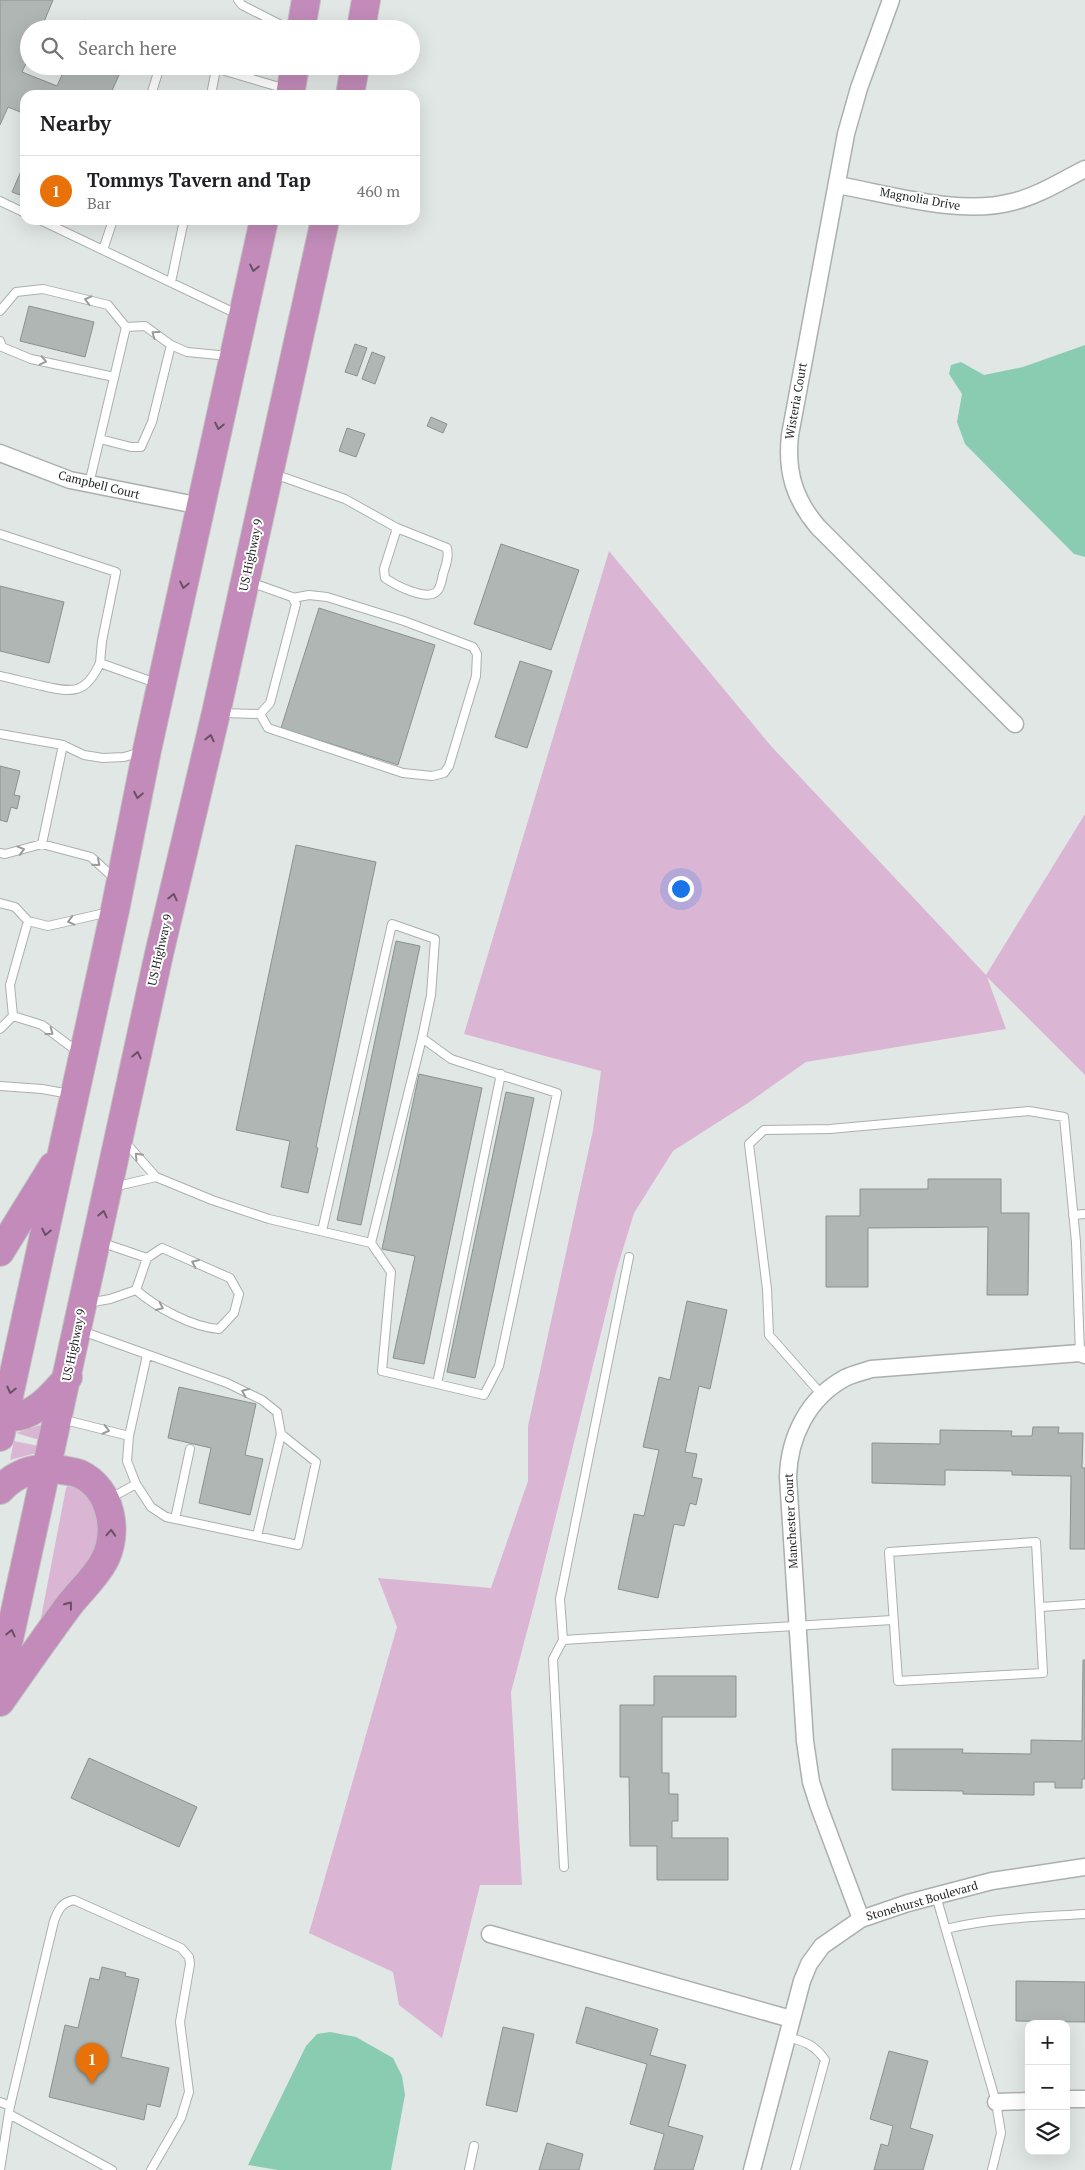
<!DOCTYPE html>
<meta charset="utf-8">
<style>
body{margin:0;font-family:"PT Serif",serif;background:#f6f6f6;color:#202124}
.controls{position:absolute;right:15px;bottom:15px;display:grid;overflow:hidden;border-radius:10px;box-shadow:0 5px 20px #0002}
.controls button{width:45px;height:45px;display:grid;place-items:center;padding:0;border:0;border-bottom:1px solid #e0e0e0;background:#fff;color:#202124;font:25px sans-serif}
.you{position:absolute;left:680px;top:888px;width:18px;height:18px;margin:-12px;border:4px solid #fff;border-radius:50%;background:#1a73e8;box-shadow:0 0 0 8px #1a73e833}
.badge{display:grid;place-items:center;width:32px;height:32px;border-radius:50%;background:#db2777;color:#fff;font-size:16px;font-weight:700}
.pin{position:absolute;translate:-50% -41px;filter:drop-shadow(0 1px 2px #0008)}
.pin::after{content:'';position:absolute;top:26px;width:18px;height:15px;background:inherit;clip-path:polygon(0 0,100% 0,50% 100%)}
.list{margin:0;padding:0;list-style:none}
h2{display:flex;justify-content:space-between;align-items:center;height:65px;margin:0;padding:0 20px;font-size:21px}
h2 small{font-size:16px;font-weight:400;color:#757577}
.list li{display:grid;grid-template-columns:32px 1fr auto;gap:15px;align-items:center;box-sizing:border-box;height:70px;padding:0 20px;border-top:1px solid #e0e0e0}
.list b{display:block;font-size:19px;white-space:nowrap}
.list p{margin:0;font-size:16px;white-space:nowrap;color:#757577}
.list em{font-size:16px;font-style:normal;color:#757577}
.icon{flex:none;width:28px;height:28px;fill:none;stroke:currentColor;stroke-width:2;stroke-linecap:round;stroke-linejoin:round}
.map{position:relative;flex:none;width:1085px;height:2170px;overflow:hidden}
.search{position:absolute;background:#fff;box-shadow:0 5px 20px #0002;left:20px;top:20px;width:400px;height:55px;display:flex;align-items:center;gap:12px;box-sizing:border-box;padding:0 18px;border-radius:28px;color:#757577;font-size:19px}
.panel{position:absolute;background:#fff;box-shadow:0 5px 20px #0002;left:20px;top:90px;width:400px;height:135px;border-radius:15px}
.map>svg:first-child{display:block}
.green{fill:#dab6d4}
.water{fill:#8accb2}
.building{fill:#afb6b3;stroke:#8b918f}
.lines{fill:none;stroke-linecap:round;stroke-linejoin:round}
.lane-casing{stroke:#aab0ad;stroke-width:10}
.street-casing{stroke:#aab0ad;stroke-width:19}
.highway-casing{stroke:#c0c1c1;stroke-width:30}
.lane{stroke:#fff;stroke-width:8}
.street{stroke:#fff;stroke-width:16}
.highway{stroke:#c28bb9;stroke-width:28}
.oneway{stroke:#685165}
.oneway2{stroke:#9a9b9b}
.labels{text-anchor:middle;stroke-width:4;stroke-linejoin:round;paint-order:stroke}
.street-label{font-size:12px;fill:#1f2120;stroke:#fff}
</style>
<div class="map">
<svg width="1085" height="2170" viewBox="0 0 1085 2170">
<rect width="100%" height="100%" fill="#e1e7e5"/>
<!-- green -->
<path class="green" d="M 609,551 L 771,746 L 986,975 L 1085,814 L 1085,1075 L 987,977 L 1006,1029 L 806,1062 L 748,1103 L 673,1151 L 634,1213 L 616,1272 L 535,1601 L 511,1692 L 522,1885 L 480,1885 L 442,2038 L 399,2005 L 393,1972 L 309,1933 L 397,1627 L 378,1578 L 491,1588 L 528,1481 L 528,1426 L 593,1130 L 601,1071 L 464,1034 Z
M 40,1425 L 42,1425 L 40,1438 L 36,1439 L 16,1433 Z
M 14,1441 L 39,1446 L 36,1453 L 10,1460 Z
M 69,1484 C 98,1496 109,1533 93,1560 C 89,1566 82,1572 77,1578 C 65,1593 52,1608 40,1623 L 66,1488 Z"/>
<!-- water -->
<path class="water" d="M 1085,345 L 1085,557 L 1074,554 L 965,444 L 957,422 L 962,394 L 949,374 L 951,365 L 961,362 L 984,375 L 1023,367 Z
M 330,2032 L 356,2037 L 393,2058 L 402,2076 L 405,2095 L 391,2170 L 278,2170 L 248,2165 L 306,2046 L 317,2034 Z"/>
<!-- building -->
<path class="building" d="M 0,0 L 53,0 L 41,29 L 29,29 L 29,57 L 22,72 L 57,86 L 66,66 L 123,66 L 110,95 L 25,95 L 25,114 L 8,107 L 0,125 Z
M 85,20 L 105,29 L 82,29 Z
M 25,162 L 25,197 L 12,192 Z
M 29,306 L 94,322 L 85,357 L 20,341 Z
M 355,344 L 367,348 L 357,376 L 345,372 Z
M 372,352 L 385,357 L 375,384 L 362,379 Z
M 431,417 L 447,424 L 443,433 L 427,426 Z
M 347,428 L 365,434 L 356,457 L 339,451 Z
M 501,544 L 579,570 L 551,650 L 474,624 Z
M 0,586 L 64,602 L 49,663 L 0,651 Z
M 319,608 L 435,645 L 398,765 L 281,728 Z
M 520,661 L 552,671 L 527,748 L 495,737 Z
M 0,766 L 20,771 L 14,795 L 20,796 L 17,809 L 11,807 L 7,822 L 0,820 Z
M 296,845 L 376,862 L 316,1147 L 318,1148 L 308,1193 L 281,1187 L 290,1141 L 236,1130 Z
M 396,941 L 420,946 L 361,1225 L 337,1220 Z
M 419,1074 L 482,1088 L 424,1364 L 393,1358 L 415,1256 L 382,1249 Z
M 506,1092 L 534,1098 L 475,1378 L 447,1372 Z
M 928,1179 L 1001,1179 L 1001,1213 L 1029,1213 L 1028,1295 L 987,1295 L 988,1227 L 868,1228 L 868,1287 L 826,1287 L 826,1216 L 860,1216 L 860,1189 L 928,1189 Z
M 687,1301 L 727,1310 L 710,1389 L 699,1386 L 685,1452 L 697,1454 L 692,1477 L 702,1479 L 696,1505 L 690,1503 L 684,1526 L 674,1524 L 658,1598 L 618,1589 L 634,1514 L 644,1516 L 659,1450 L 643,1447 L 659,1377 L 670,1380 Z
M 179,1387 L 256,1404 L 245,1455 L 263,1459 L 250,1515 L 199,1503 L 211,1448 L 168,1438 Z
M 1033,1427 L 1059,1427 L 1058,1433 L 1083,1433 L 1082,1468 L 1085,1468 L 1085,1549 L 1070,1549 L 1071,1476 L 1012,1475 L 1012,1471 L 945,1470 L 945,1485 L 872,1483 L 872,1443 L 940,1444 L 940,1430 L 1012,1431 L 1011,1436 L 1032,1436 Z
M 1083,1660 L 1085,1660 L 1085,1779 L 1082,1779 L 1082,1788 L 1055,1788 L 1055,1782 L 1034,1782 L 1034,1795 L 963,1794 L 963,1791 L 892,1790 L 892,1749 L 963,1749 L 962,1753 L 1031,1754 L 1031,1740 L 1082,1741 Z
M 654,1676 L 736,1676 L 736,1717 L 662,1717 L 662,1773 L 669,1773 L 669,1794 L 678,1794 L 678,1821 L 672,1821 L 672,1838 L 728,1838 L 728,1880 L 657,1880 L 657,1846 L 630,1846 L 629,1777 L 620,1777 L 620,1705 L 654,1705 Z
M 89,1758 L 197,1807 L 179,1847 L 71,1798 Z
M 102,1967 L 126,1973 L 125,1976 L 139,1979 L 121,2057 L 169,2068 L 160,2107 L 147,2104 L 144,2120 L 49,2097 L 65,2025 L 78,2028 L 90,1978 L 99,1980 Z
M 1016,1981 L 1085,1982 L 1085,2022 L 1016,2021 Z
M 586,2007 L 658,2029 L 650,2055 L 686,2065 L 668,2126 L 703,2136 L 693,2170 L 654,2170 L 664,2134 L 630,2124 L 647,2064 L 576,2043 Z
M 503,2027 L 534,2034 L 517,2112 L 486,2105 Z
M 889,2051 L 928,2061 L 910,2128 L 933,2135 L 923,2170 L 874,2170 L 881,2144 L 888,2146 L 893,2126 L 870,2119 Z
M 547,2143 L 583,2154 L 579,2170 L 539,2170 Z"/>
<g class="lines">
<defs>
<path id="lane" d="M 238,0 L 242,5 L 289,29
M 208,66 L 286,89
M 151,95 L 160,66
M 211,95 L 216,69
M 0,201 L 25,213
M 40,220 L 239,315
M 103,250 L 113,220
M 171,282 L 184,220
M 0,311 L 16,292 L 43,289 L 108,305 L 126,327
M 0,341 L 2,347 L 31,359 L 114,377
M 100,439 L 131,447 L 141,447 L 152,422 L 171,345
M 274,474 L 345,499 L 397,528 L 447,548 C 449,557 446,565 443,574 C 442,579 441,586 438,590 C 429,603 395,585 385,578 L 384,569 L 397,528
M 89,484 L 126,327 L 145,326 L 171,345 L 187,352 L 229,356
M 0,534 L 116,572 L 102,641 L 100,663 L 156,683
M 0,676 C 14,679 29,683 43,686 C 73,693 86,694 100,663
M 222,713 L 260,714 L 270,703 L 296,604 L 292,597 L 250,582
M 260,714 L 268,728 L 403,773 L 432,776 L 444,773 L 449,766 L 476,676 L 477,654 L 473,647 L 404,621 L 327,597 L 309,595 L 293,598
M 0,734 L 63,745 L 84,755 L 103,758 L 124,757 L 141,752
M 42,844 L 63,745
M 0,853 L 5,854 L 42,844 L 91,857 L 115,879
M 0,903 L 15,907 L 28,921 L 48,926 L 109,912
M 13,1016 L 42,1025 L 78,1052
M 0,1029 L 13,1016 L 10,985 L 28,921
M 0,1086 L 42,1089 L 70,1094
M 125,1142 L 156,1177 L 212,1200 L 269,1219 L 371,1243 L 391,1272 L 382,1371 L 484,1395 L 499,1366 L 557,1093 L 451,1059 L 422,1038 L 431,995 L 435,939 L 392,924 L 322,1231
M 113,1187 L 156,1177
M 1073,1215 L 1085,1214
M 371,1243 L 422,1038
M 136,1290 L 147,1258
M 88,1303 L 110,1299 L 136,1290 C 157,1308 192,1327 219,1329 L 234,1313 L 239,1294 L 230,1278 L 162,1248 L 147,1258 L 100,1242
M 82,1331 L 227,1383 L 262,1400 L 277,1412 L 281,1434 L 257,1536
M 437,1384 L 501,1074
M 822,1395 L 769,1335 L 767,1289 L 749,1144 L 764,1130 L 830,1129 L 1029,1111 L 1064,1117 L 1076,1242 L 1080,1353
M 61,1419 L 129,1436 L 147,1355
M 129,1436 L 127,1461 L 136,1484
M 109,1499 L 136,1484 L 151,1507 L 166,1517 L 298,1545 L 316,1462 L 281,1434
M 175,1519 L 190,1449
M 1036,1542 L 1043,1673 L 898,1681 L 889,1552 Z
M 1041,1607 L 1085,1604
M 563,1640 L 892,1620
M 564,1867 L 553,1659 L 563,1640 L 560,1599 L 629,1257
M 936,1896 L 996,2102 L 1001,2133 L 992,2170
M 946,1929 C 992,1918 1038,1917 1085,1914
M 787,2037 C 804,2041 815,2045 825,2060 L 795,2170
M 0,2102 L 10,2106
M 9,2114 L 112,2170
M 0,2170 L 10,2106 L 54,1921 C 58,1910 62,1902 74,1900 L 181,1948 L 189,1957 L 190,1964 L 180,2022 L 189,2092 L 181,2118 L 151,2170
M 469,2170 L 474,2146"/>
<path id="street" d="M 891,0 L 859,88 L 846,134 L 790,435 C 786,471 794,499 818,527 L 1015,724
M 837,185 C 889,194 960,216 1012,202 C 1038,196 1061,181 1085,169
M 0,453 L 70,480 L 201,506
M 861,1919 L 819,1807 L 811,1782 L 805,1741 L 788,1477 C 789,1437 808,1398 845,1378 C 853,1374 863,1372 871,1369 L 1080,1353 L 1085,1355
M 490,1934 L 791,2019
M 1066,2099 L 1085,2099
M 996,2102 L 1029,2101
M 752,2170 L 802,1981 L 809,1964 L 822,1946 L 861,1919 L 908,1903 L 992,1881 L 1085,1867"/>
<path id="highway" d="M 301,29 L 306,0
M 361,29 L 366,0
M 290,95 L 295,66
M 350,95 L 355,66
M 0,1252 L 53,1166
M 0,1415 C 28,1425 52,1396 68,1377
M 0,1437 L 115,910 L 147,750 L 264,220
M 0,1490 C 16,1472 39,1465 62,1470 C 67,1471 75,1472 80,1474 C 112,1489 119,1533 104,1561 C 94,1580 76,1594 64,1612 C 42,1642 21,1672 0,1702
M 0,1680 L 159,954 L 216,713 L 325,220"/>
</defs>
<!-- lane casing -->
<use href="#lane" class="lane-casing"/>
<!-- street casing -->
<use href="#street" class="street-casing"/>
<!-- highway casing -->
<use href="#highway" class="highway-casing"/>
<!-- lane -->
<use href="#lane" class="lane"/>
<!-- street -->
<use href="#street" class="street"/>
<!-- highway -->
<use href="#highway" class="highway"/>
</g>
<!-- one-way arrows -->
<defs><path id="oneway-chevron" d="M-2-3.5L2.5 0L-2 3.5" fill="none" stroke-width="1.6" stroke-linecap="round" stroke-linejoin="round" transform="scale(1.25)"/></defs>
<g class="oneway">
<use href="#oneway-chevron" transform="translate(254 268) rotate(102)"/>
<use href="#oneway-chevron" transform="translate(219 426) rotate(102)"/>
<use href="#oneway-chevron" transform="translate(184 585) rotate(102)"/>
<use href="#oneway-chevron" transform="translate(210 738) rotate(-77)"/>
<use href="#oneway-chevron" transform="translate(138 795) rotate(101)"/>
<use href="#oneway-chevron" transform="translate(173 897) rotate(-77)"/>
<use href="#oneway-chevron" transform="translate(137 1055) rotate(-78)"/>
<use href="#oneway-chevron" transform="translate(103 1214) rotate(-78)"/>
<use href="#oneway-chevron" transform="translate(46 1232) rotate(102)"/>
<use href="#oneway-chevron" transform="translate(11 1390) rotate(103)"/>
<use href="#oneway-chevron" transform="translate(111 1533) rotate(-86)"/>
<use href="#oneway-chevron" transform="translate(69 1605) rotate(-52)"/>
<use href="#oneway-chevron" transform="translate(11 1633) rotate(-77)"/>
</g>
<g class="oneway2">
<use href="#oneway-chevron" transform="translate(88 300) rotate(-166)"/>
<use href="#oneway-chevron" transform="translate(155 334) rotate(-144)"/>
<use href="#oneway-chevron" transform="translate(43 361) rotate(13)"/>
<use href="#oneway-chevron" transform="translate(21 850) rotate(-16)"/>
<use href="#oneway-chevron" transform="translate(97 863) rotate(40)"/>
<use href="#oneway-chevron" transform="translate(71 921) rotate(166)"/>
<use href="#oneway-chevron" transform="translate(50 1032) rotate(36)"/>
<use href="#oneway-chevron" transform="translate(138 1156) rotate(-133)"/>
<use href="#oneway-chevron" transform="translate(195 1263) rotate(-156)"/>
<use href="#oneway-chevron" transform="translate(160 1307) rotate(25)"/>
<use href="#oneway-chevron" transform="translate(245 1392) rotate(-155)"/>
<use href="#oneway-chevron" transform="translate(106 1430) rotate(14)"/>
</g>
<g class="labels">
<!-- street labels -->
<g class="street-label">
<text transform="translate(920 199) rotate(10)" y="4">Magnolia Drive</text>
<text transform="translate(796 401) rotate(-80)" y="4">Wisteria Court</text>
<text transform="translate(99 485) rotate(14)" y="4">Campbell Court</text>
<text transform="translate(251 555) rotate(-78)" y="4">US Highway 9</text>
<text transform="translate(160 950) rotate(-77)" y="4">US Highway 9</text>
<text transform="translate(74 1345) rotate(-78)" y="4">US Highway 9</text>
<text transform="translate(791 1521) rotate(-93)" y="4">Manchester Court</text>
<text transform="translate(922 1901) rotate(-16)" y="4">Stonehurst Boulevard</text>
</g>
</g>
</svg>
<div class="controls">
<button>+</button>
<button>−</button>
<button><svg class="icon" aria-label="layers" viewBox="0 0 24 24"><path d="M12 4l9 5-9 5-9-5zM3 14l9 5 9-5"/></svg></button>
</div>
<div class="you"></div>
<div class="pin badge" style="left:92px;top:2084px;background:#e8710a">1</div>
<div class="search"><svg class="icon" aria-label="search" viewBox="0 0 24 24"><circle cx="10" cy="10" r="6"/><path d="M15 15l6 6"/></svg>Search here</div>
<section class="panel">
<h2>Nearby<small></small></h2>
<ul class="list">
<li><span class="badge" style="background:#e8710a">1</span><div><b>Tommys Tavern and Tap</b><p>Bar</p></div><em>460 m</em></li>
</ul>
</section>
</div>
